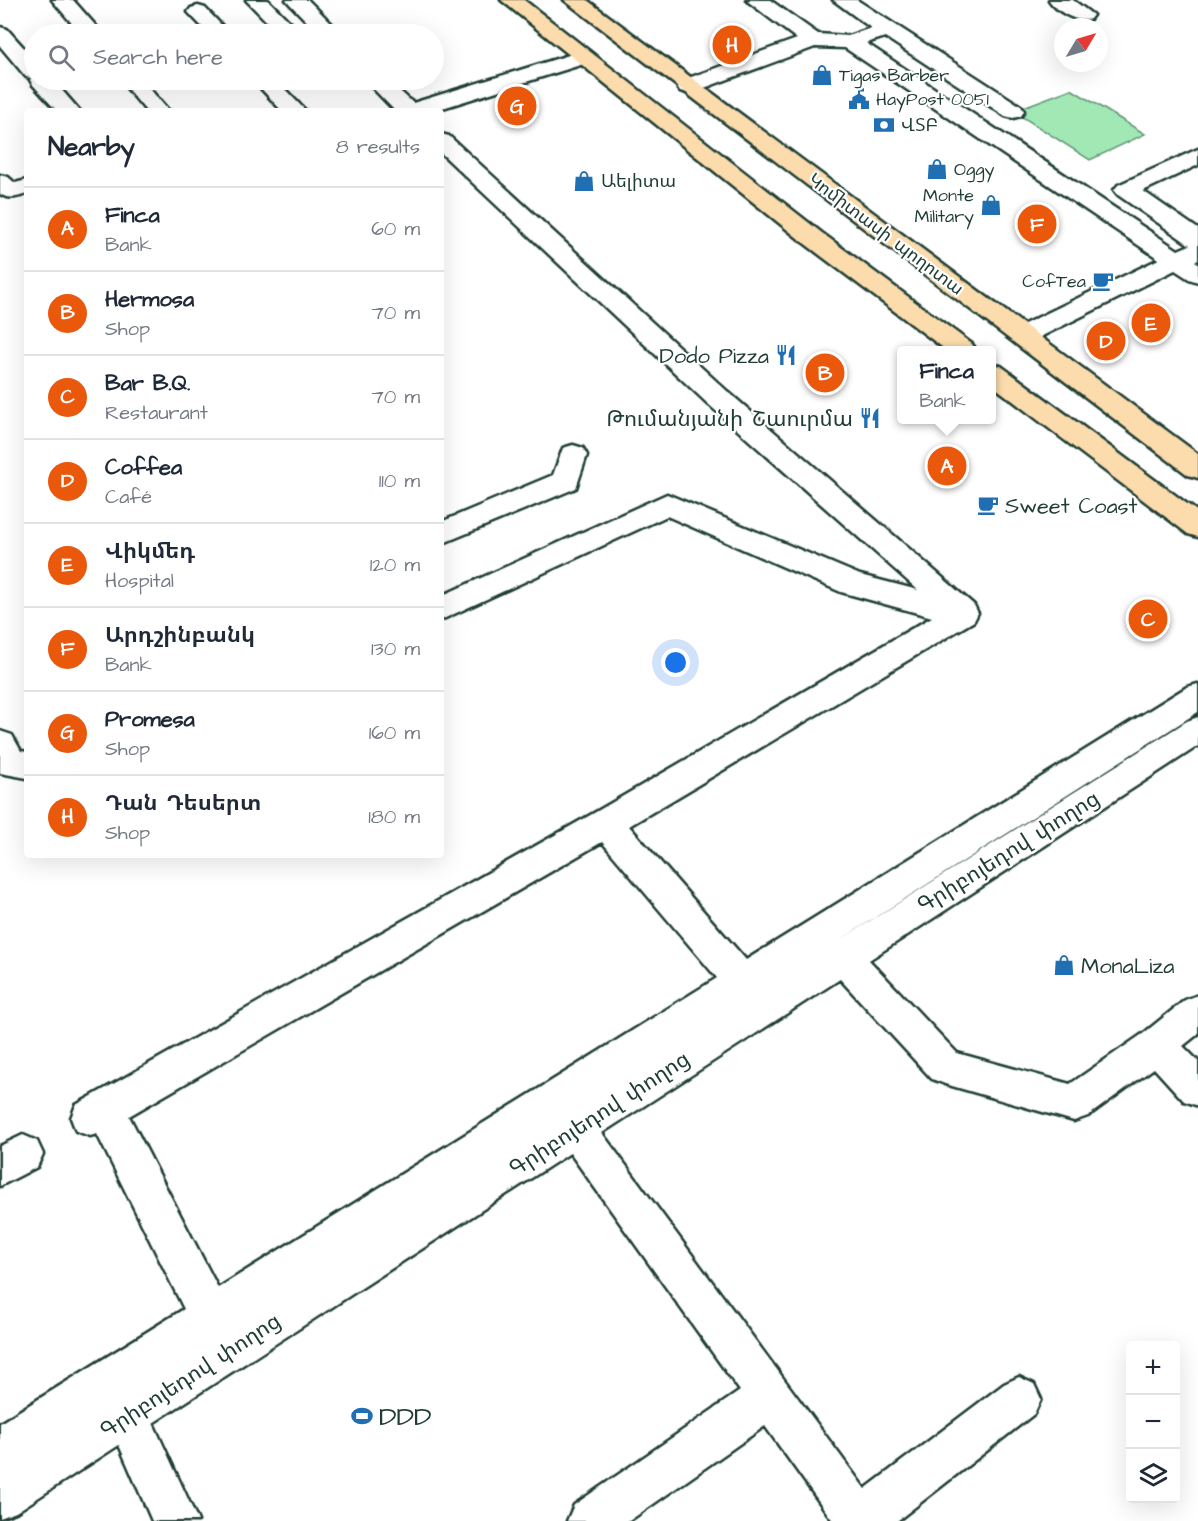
<!DOCTYPE html>
<meta charset="utf-8">
<style>
body{margin:0;font-family:"Architects Daughter","Noto Sans Armenian",sans-serif;background:#f2f2f3;color:#1f2937}
.controls{position:absolute;right:18px;bottom:18px;display:grid;overflow:hidden;border-radius:6px;box-shadow:0 6px 24px #0002}
.controls button{width:54px;height:54px;display:grid;place-items:center;padding:0;border:0;border-bottom:2px solid #e0e1e3;background:#fff;color:#1f2937;font:30px sans-serif}
.compass{position:absolute;left:1054px;top:18px;width:54px;height:54px;border-radius:50%;background:#fff;box-shadow:0 6px 24px #0002;rotate:52deg}
.you{position:absolute;left:676px;top:663px;width:21px;height:21px;margin:-15px;border:4px solid #fff;border-radius:50%;background:#1a73e8;box-shadow:0 0 0 9px #1a73e833}
.badge{display:grid;place-items:center;width:39px;height:39px;border-radius:50%;background:#ea580c;color:#fff;font-size:20px;font-weight:700}
.pin{position:absolute;translate:-50% -50%;border:3px solid #fff;box-shadow:0 2px 6px #0006}
.popup{position:absolute;left:897px;top:346px;width:99px;height:78px;box-sizing:border-box;display:grid;place-content:center;border-radius:6px;background:#fff;filter:drop-shadow(0 2px 4px #0005);font-size:20px;white-space:nowrap;color:#747a83}
.popup b{font-size:22px;color:#1f2937}
.popup::after{content:'';position:absolute;left:50%;top:100%;margin-left:-12px;border:12px solid transparent;border-top-color:#fff}
.list{margin:0;padding:0;list-style:none}
h2{display:flex;justify-content:space-between;align-items:center;height:78px;margin:0;padding:0 24px;font-size:26px}
h2 small{font-size:20px;font-weight:400;color:#747a83}
.list li{display:grid;grid-template-columns:39px 1fr auto;gap:18px;align-items:center;box-sizing:border-box;height:84px;padding:0 24px;border-top:2px solid #e0e1e3}
.list b{display:block;font-size:22px;white-space:nowrap}
.list p{margin:0;font-size:20px;white-space:nowrap;color:#747a83}
.list em{font-size:20px;font-style:normal;color:#747a83}
.icon{flex:none;width:33px;height:33px;fill:none;stroke:currentColor;stroke-width:2;stroke-linecap:round;stroke-linejoin:round}
.map{position:relative;flex:none;width:1198px;height:1521px;overflow:hidden}
.search{position:absolute;background:#fff;box-shadow:0 6px 24px #0002;left:24px;top:24px;width:420px;height:66px;display:flex;align-items:center;gap:15px;box-sizing:border-box;padding:0 21px;border-radius:33px;color:#747a83;font-size:22px}
.panel{position:absolute;background:#fff;box-shadow:0 6px 24px #0002;left:24px;top:108px;width:420px;height:750px;border-radius:6px}
.map>svg:first-child{display:block}
.green{fill:#a1e8b5;stroke:#609274;stroke-width:1.5}
.lines{fill:none;stroke-linecap:round;stroke-linejoin:round}
.minor-casing{stroke:#1f3d34;stroke-width:5}
.major-casing{stroke:#1f3d34;stroke-width:5}
.minor{fill:#fff;fill-rule:evenodd}
.major{fill:#fcdcac;fill-rule:evenodd}
.labels{text-anchor:middle;stroke-width:4.5;stroke-linejoin:round;paint-order:stroke}
.far-poi-label{font-size:18px;fill:#1f3d34;stroke:#fff;text-anchor:start}
.far-street-label{font-size:18px;fill:#1f3d34;stroke:#fff}
.poi-label{font-size:22px;fill:#1f3d34;stroke:#fff;text-anchor:end}
.street-label{font-size:22px;fill:#1f3d34;stroke:#fff}
.near-poi-label{font-size:27px;fill:#1f3d34;stroke:#fff;text-anchor:start}
</style>
<div class="map">
<svg width="1198" height="1521" viewBox="0 0 1198 1521">
<rect width="100%" height="100%" fill="#fff"/>
<filter id="ink" filterUnits="userSpaceOnUse"><feTurbulence type="fractalNoise" baseFrequency=".0167" numOctaves="2"/><feDisplacementMap in="SourceGraphic" scale="12" xChannelSelector="R" yChannelSelector="G"/><feConvolveMatrix kernelMatrix="1 2 1 2 8 2 1 2 1" color-interpolation-filters="sRGB"/></filter>
<g filter="url(#ink)">
<!-- green -->
<path class="green" d="M 1071,89 L 1145,134 L 1090,160 L 1013,111 Z"/>
<g class="lines">
<defs>
<path id="minor" d="M 52,0 L 73,0 L 103,34 L 81,34 Z
M 246,0 L 268,0 L 302,34 L 279,34 Z
M 286,0 L 308,0 L 342,34 L 319,34 Z
M 746,0 L 770,0 L 818,34 L 848,36 L 871,28 L 833,0 L 857,0 L 1021,106 L 1024,111 L 1021,116 L 1013,118 L 1005,116 L 885,37 L 866,43 L 1178,250 L 1190,245 L 1118,195 L 1114,190 L 1118,185 L 1198,149 L 1198,165 L 1143,191 L 1198,229 L 1198,259 L 1195,261 L 1198,263 L 1198,282 L 1189,279 L 1175,270 L 1032,341 L 1023,343 L 1014,341 L 1010,335 L 1014,329 L 1159,259 L 845,48 L 815,47 L 696,91 L 688,93 L 680,91 L 677,86 L 680,81 L 797,39 Z
M 1049,0 L 1073,0 L 1093,15 L 1090,19 C 1077,23 1057,12 1049,0 Z
M 198,6 L 205,8 L 230,34 L 209,34 L 188,12 L 191,8 Z
M 0,27 L 7,29 L 34,59 L 34,80 L 53,80 L 80,111 L 57,111 L 33,85 L 30,80 L 31,78 L 26,77 L 0,46 Z
M 582,51 L 590,52 L 593,57 L 590,62 L 433,111 L 395,111 L 365,80 L 388,80 L 413,103 Z
M 120,80 L 142,80 L 169,111 L 146,111 Z
M 253,80 L 276,80 L 306,111 L 282,111 Z
M 441,134 L 449,136 L 727,391 L 974,605 L 978,613 L 974,621 L 629,826 L 746,960 L 1187,687 L 1198,684 L 1198,712 L 835,943 L 1187,721 L 1198,717 L 1198,746 L 869,960 L 957,1053 L 1070,1084 L 1144,1033 L 1185,1000 L 1198,995 L 1198,1034 L 1183,1046 L 1198,1061 L 1198,1106 L 1184,1101 L 1154,1068 L 1088,1116 L 1074,1121 L 945,1084 L 932,1079 L 840,979 L 602,1133 L 865,1489 L 1004,1384 L 1019,1377 L 1034,1384 L 1041,1399 L 1034,1414 L 897,1521 L 833,1521 L 765,1426 L 629,1521 L 567,1521 L 574,1505 L 740,1391 L 570,1153 L 153,1423 L 198,1521 L 152,1521 L 119,1445 L 16,1512 L 0,1518 L 0,1423 L 184,1309 L 97,1134 L 90,1136 L 76,1131 L 71,1118 L 76,1105 L 594,813 L 932,617 L 841,592 L 667,516 L 441,620 L 441,596 L 667,494 L 860,575 L 918,590 L 707,403 L 441,153 ZM 602,842 L 717,978 L 218,1288 L 129,1116 Z
M 0,175 L 8,177 L 15,183 L 27,180 L 27,194 C 17,197 9,200 0,194 Z
M 573,445 L 583,448 L 587,455 L 576,488 L 441,544 L 441,522 L 553,475 L 563,448 Z
M 0,731 L 12,735 L 21,751 L 27,752 L 27,778 L 0,773 Z
M 23,1135 L 37,1141 L 43,1154 L 37,1167 L 0,1186 L 0,1146 Z"/>
<path id="major" d="M 501,0 L 524,0 L 822,233 L 972,344 L 976,350 L 946,350 L 804,243 Z
M 564,0 L 587,0 L 1198,454 L 1198,478 L 1188,475 Z
M 992,363 L 1001,366 L 1198,512 L 1198,537 L 1188,534 L 992,385 Z"/>
</defs>
<!-- minor casing -->
<use href="#minor" class="minor-casing"/>
<!-- major casing -->
<use href="#major" class="major-casing"/>
<!-- minor -->
<use href="#minor" class="minor"/>
<!-- major -->
<use href="#major" class="major"/>
</g>
</g>
<!-- icons -->
<defs>
<symbol id="shop-bare" viewBox="-9 -9 18 18"><path d="M-5-2.5h2.3a2.7 3.5 0 0 1 5.4 0H5L5.5 6h-11ZM-1.5-2.5h3a1.5 2.3 0 0 0-3 0Z" fill="#1f6fb2" stroke="#fff" stroke-width="2.5" paint-order="stroke"/></symbol>
<symbol id="civic-bare" viewBox="-9 -9 18 18"><path d="M-.6-6.5H3V-4.5H.6V-3L4-1V1h2V6H-6V1h2V-1L-.6-3ZM-1.2 2.5V6h2.4V2.5Z" fill="#1f6fb2" stroke="#fff" stroke-width="2.5" paint-order="stroke"/></symbol>
<symbol id="bank-bare" viewBox="-9 -9 18 18"><path d="M-6-4H6V4H-6ZM0-2.3a2.3 2.3 0 1 0 0 4.6a2.3 2.3 0 1 0 0-4.6Z" fill="#1f6fb2" stroke="#fff" stroke-width="2.5" paint-order="stroke"/></symbol>
<symbol id="cafe-bare" viewBox="-9 -9 18 18"><path d="M-5.5-4.5H6V0H3Q3 3.5 0 3.5H-2.5Q-5.5 3.5-5.5 0ZM3-3.2v2h1.7v-2ZM-6 4.5H4V6H-6Z" fill="#1f6fb2" stroke="#fff" stroke-width="2.5" paint-order="stroke"/></symbol>
<symbol id="restaurant-bare" viewBox="-9 -9 18 18"><path d="M-5-6h1v4h1v-4h1v4h1v-4h1v5L-1.5 .5V6h-2V.5L-5-1ZM5-6V6H3V1.5H1.5Q1.5-4 5-6Z" fill="#1f6fb2" stroke="#fff" stroke-width="2.5" paint-order="stroke"/></symbol>
<symbol id="stadium-bare" viewBox="-9 -9 18 18"><path d="M0-5a6.5 5 0 1 0 0 10a6.5 5 0 1 0 0-10ZM-3.5-1.8h7v3.6h-7Z" fill="#1f6fb2" stroke="#fff" stroke-width="2.5" paint-order="stroke"/></symbol>
</defs>
<g fill-rule="evenodd">
<use href="#shop-bare" x="807" y="60" width="30" height="30"/>
<use href="#civic-bare" x="844" y="84" width="30" height="30"/>
<use href="#bank-bare" x="869" y="110" width="30" height="30"/>
<use href="#shop-bare" x="922" y="154" width="30" height="30"/>
<use href="#shop-bare" x="569" y="166" width="30" height="30"/>
<use href="#shop-bare" x="976" y="190" width="30" height="30"/>
<use href="#cafe-bare" x="1088" y="266" width="30" height="30"/>
<use href="#restaurant-bare" x="771" y="340" width="30" height="30"/>
<use href="#restaurant-bare" x="855" y="403" width="30" height="30"/>
<use href="#cafe-bare" x="973" y="490" width="30" height="30"/>
<use href="#shop-bare" x="1049" y="950" width="30" height="30"/>
<use href="#stadium-bare" x="347" y="1401" width="30" height="30"/>
</g>
<g class="labels">
<!-- far-poi labels -->
<g class="far-poi-label">
<text x="839" y="81">Tigas Barber</text>
<text x="876" y="105">HayPost 0051</text>
<text x="901" y="131">ՎՏԲ</text>
<text x="954" y="175">Oggy</text>
<text x="601" y="187">Աելիտա</text>
<text x="974" y="201" text-anchor="end">Monte<tspan x="974" dy="21">Military</tspan></text>
<text x="1086" y="287" text-anchor="end">CofTea</text>
</g>
<!-- far-street labels -->
<g class="far-street-label">
<text transform="translate(886 234) rotate(37)" y="6">Կոմիտասի պողոտա</text>
</g>
<!-- poi labels -->
<g class="poi-label">
<text x="769" y="363">Dodo Pizza</text>
<text x="853" y="426">Թումանյանի Շաուրմա</text>
<text x="1005" y="513" text-anchor="start">Sweet Coast</text>
<text x="1081" y="973" text-anchor="start">MonaLiza</text>
</g>
<!-- street labels -->
<g class="street-label">
<text transform="translate(1008 851) rotate(-32)" y="8">Գրիբոյեդով փողոց</text>
<text transform="translate(599 1113) rotate(-33)" y="8">Գրիբոյեդով փողոց</text>
<text transform="translate(190 1375) rotate(-33)" y="8">Գրիբոյեդով փողոց</text>
</g>
<!-- near-poi labels -->
<g class="near-poi-label">
<text x="379" y="1425">DDD</text>
</g>
</g>
</svg>
<div class="controls">
<button>+</button>
<button>−</button>
<button><svg class="icon" aria-label="layers" viewBox="0 0 24 24"><path d="M12 4l9 5-9 5-9-5zM3 14l9 5 9-5"/></svg></button>
</div>
<svg class="compass" viewBox="-18 -18 36 36"><path d="M0-13l5 13h-10z" fill="#e53935"/><path d="M0 13l5-13h-10z" fill="#747a83"/></svg>
<div class="you"></div>
<div class="pin badge" style="left:947px;top:466px">A</div>
<div class="popup"><b>Finca</b>Bank</div>
<div class="pin badge" style="left:825px;top:373px">B</div>
<div class="pin badge" style="left:1148px;top:619px">C</div>
<div class="pin badge" style="left:1106px;top:341px">D</div>
<div class="pin badge" style="left:1151px;top:323px">E</div>
<div class="pin badge" style="left:1037px;top:224px">F</div>
<div class="pin badge" style="left:517px;top:106px">G</div>
<div class="pin badge" style="left:732px;top:45px">H</div>
<div class="search"><svg class="icon" aria-label="search" viewBox="0 0 24 24"><circle cx="10" cy="10" r="6"/><path d="M15 15l6 6"/></svg>Search here</div>
<section class="panel">
<h2>Nearby<small>8 results</small></h2>
<ul class="list">
<li><span class="badge">A</span><div><b>Finca</b><p>Bank</p></div><em>60 m</em></li>
<li><span class="badge">B</span><div><b>Hermosa</b><p>Shop</p></div><em>70 m</em></li>
<li><span class="badge">C</span><div><b>Bar B.Q.</b><p>Restaurant</p></div><em>70 m</em></li>
<li><span class="badge">D</span><div><b>Coffea</b><p>Café</p></div><em>110 m</em></li>
<li><span class="badge">E</span><div><b>Վիկմեդ</b><p>Hospital</p></div><em>120 m</em></li>
<li><span class="badge">F</span><div><b>Արդշինբանկ</b><p>Bank</p></div><em>130 m</em></li>
<li><span class="badge">G</span><div><b>Promesa</b><p>Shop</p></div><em>160 m</em></li>
<li><span class="badge">H</span><div><b>Դան Դեսերտ</b><p>Shop</p></div><em>180 m</em></li>
</ul>
</section>
</div>
